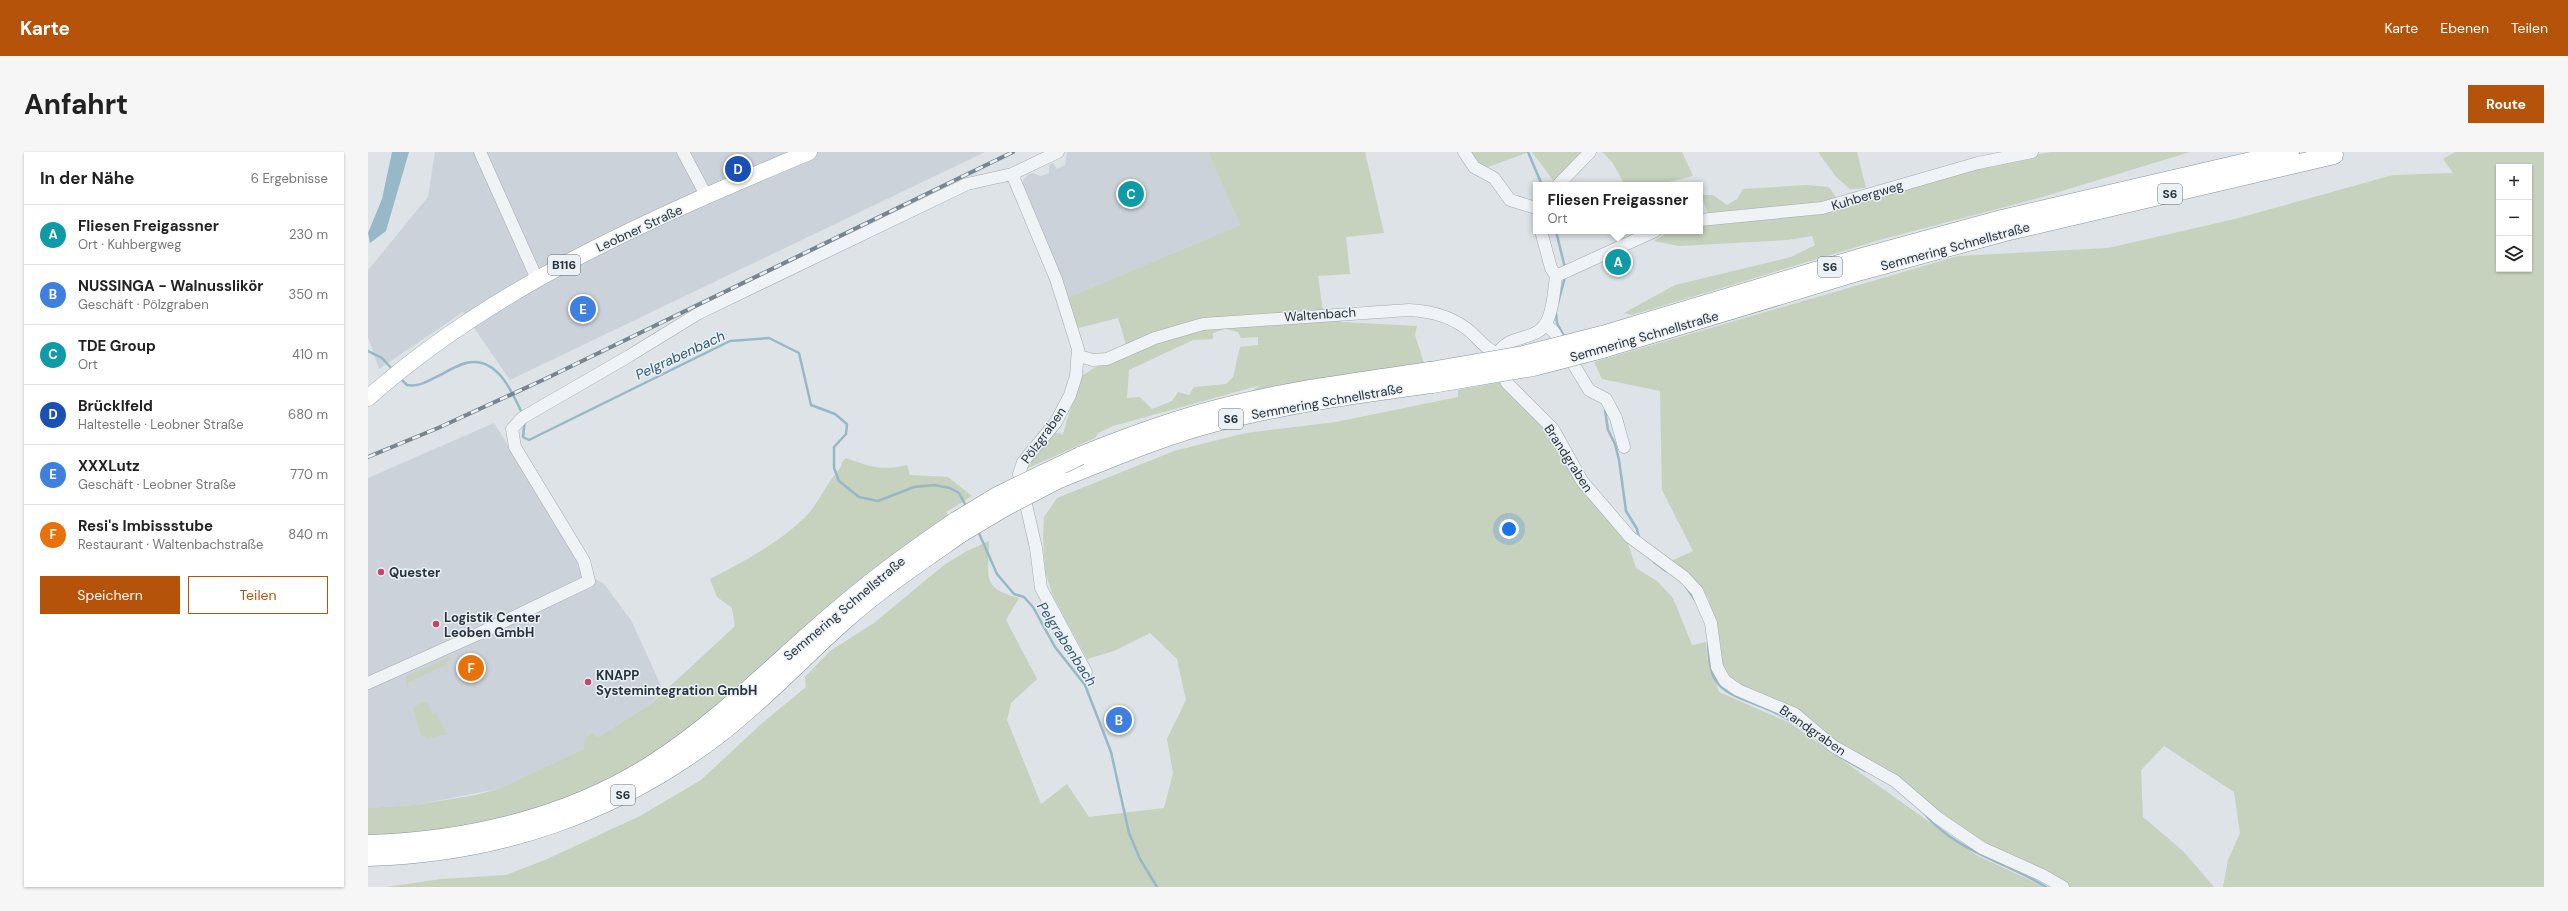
<!DOCTYPE html>
<html lang="de">
<meta charset="utf-8">
<style>
body{margin:0;font-family:"DM Sans",sans-serif;background:#f6f6f6;color:#222}
.controls{position:absolute;right:12px;top:12px;display:grid;overflow:hidden;border-radius:0px;box-shadow:0 1px 3px #0004}
.controls button{width:36px;height:36px;display:grid;place-items:center;padding:0;border:0;border-bottom:1px solid #e0e0e0;background:#fff;color:#222;font:20px sans-serif}
.you{position:absolute;left:1141px;top:377px;width:14px;height:14px;margin:-10px;border:3px solid #fff;border-radius:50%;background:#1a73e8;box-shadow:0 0 0 6px #1a73e833}
.badge{display:grid;place-items:center;width:26px;height:26px;border-radius:50%;background:#b45309;color:#fff;font-size:13px;font-weight:700}
.pin{position:absolute;translate:-50% -50%;border:2px solid #fff;box-shadow:0 1px 4px #0006}
.popup{position:absolute;left:1165px;top:30px;width:170px;height:52px;box-sizing:border-box;display:grid;place-content:center;border-radius:0px;background:#fff;filter:drop-shadow(0 1px 3px #0005);font-size:13px;white-space:nowrap;color:#767676}
.popup b{font-size:15px;color:#222}
.popup::after{content:'';position:absolute;left:50%;top:100%;margin-left:-8px;border:8px solid transparent;border-top-color:#fff}
.list{margin:0;padding:0;list-style:none}
h2{display:flex;justify-content:space-between;align-items:center;height:52px;margin:0;padding:0 16px;font-size:17px}
h2 small{font-size:13px;font-weight:400;color:#767676}
.list li{display:grid;grid-template-columns:26px 1fr auto;gap:12px;align-items:center;box-sizing:border-box;height:60px;padding:0 16px;border-top:1px solid #e0e0e0}
.list b{display:block;font-size:15px;white-space:nowrap}
.list p{margin:0;font-size:13px;white-space:nowrap;color:#767676}
.list em{font-size:13px;font-style:normal;color:#767676}
.actions{display:flex;gap:8px;padding:12px 16px}
.actions a{flex:1;padding:9px 0;border:1px solid #b45309;border-radius:0px;text-align:center;font-size:14px;color:#b45309}
.actions .main{background:#b45309;color:#fff}
.icon{flex:none;width:22px;height:22px;fill:none;stroke:currentColor;stroke-width:2;stroke-linecap:round;stroke-linejoin:round}
.map{position:relative;flex:none;width:2176px;height:735px;overflow:hidden;border-radius:0px}
header{display:flex;align-items:center;gap:24px;box-sizing:border-box;height:56px;padding:0 20px;background:#b45309;color:#fff}
header strong{font-size:19px}
nav{display:flex;gap:22px;margin-inline-start:auto;font-size:14px}
.intro{display:flex;align-items:center;justify-content:space-between;box-sizing:border-box;height:96px;padding:0 24px}
h1{margin:0;font-size:28px}
.button{padding:10px 18px;border-radius:0px;background:#b45309;color:#fff;font-size:14px;font-weight:700}
main{display:flex;gap:24px;padding:0 24px}
aside{flex:1;background:#fff;border-radius:0px;box-shadow:0 1px 3px #0004}
.map>svg:first-child{display:block}
.built{fill:#cbd2d9}
.green{fill:#c6d1be;fill-rule:evenodd}
.water{fill:#97b8c7}
.lines{fill:none;stroke-linecap:round;stroke-linejoin:round}
.stream{stroke:#97b8c7;stroke-width:2.5}
.minor-casing{stroke:#a3abb1;stroke-width:13}
.major-casing{stroke:#9ca9b3;stroke-width:17}
.highway-casing{stroke:#84939d;stroke-width:19}
.minor{stroke:#f0f3f5;stroke-width:12}
.major{stroke:#fff;stroke-width:16}
.highway{stroke:#fff;stroke-width:18}
.rail-casing{stroke:#768590;stroke-width:4}
.rail{stroke:#ecf1f5;stroke-width:2.5;stroke-dasharray:8;stroke-linecap:butt}
.highway-bridge-casing{stroke:#84939d;stroke-width:19;stroke-linecap:butt}
.highway-bridge{stroke:#fff;stroke-width:18}
.poi-dot{fill:#cd4070;stroke:#ecf1f5;stroke-width:1.5}
.labels{text-anchor:middle;stroke-width:3;stroke-linejoin:round;paint-order:stroke}
.shield{fill:#ecf1f5;stroke:#626c74;stroke-width:1}
.shield-label{font-size:12px;font-weight:bold;fill:#27333d}
.street-label{font-size:13px;fill:#27333d;stroke:#ecf1f5}
.poi-label{font-size:13px;font-weight:bold;fill:#27333d;stroke:#ecf1f5;text-anchor:start}
.water-label{font-size:14px;font-style:italic;fill:#315a71;stroke:#ecf1f5}
</style>
<header>
<strong>Karte</strong>
<nav><a>Karte</a><a>Ebenen</a><a>Teilen</a></nav>
</header>
<div class="intro"><h1>Anfahrt</h1><a class="button">Route</a></div>
<main>
<aside>
<h2>In der Nähe<small>6 Ergebnisse</small></h2>
<ul class="list">
<li><span class="badge" style="background:#0f9aa8">A</span><div><b>Fliesen Freigassner</b><p>Ort · Kuhbergweg</p></div><em>230 m</em></li>
<li><span class="badge" style="background:#3f7fe0">B</span><div><b>NUSSINGA - Walnusslikör</b><p>Geschäft · Pölzgraben</p></div><em>350 m</em></li>
<li><span class="badge" style="background:#0f9aa8">C</span><div><b>TDE Group</b><p>Ort</p></div><em>410 m</em></li>
<li><span class="badge" style="background:#1a4fb4">D</span><div><b>Brücklfeld</b><p>Haltestelle · Leobner Straße</p></div><em>680 m</em></li>
<li><span class="badge" style="background:#3f7fe0">E</span><div><b>XXXLutz</b><p>Geschäft · Leobner Straße</p></div><em>770 m</em></li>
<li><span class="badge" style="background:#e8710a">F</span><div><b>Resi's Imbissstube</b><p>Restaurant · Waltenbachstraße</p></div><em>840 m</em></li>
</ul>
<div class="actions"><a class="main">Speichern</a><a>Teilen</a></div>
</aside>
<div class="map">
<svg width="2176" height="735" viewBox="0 0 2176 735">
<rect width="100%" height="100%" fill="#dde3e7"/>
<!-- built -->
<path class="built" d="M 67,0 L 617,0 L 142,228 L 95,160 L 11,217 L 0,185 L 0,118 L 60,45 Z
M 699,0 L 840,0 L 872,73 L 699,146 L 655,40 L 655,29 L 659,23 L 664,21 L 673,24 L 681,21 L 681,13 L 685,11 L 689,17 L 697,13 Z
M 126,271 L 221,423 L 236,432 L 263,468 L 295,538 L 284,551 L 229,586 L 225,580 L 216,597 L 130,637 L 47,653 L 0,656 L 0,326 Z"/>
<!-- green -->
<path class="green" d="M 840,0 L 997,0 L 1016,81 L 978,85 L 982,122 L 950,124 L 955,160 L 867,165 L 759,196 L 750,166 L 707,177 L 699,146 L 872,73 Z
M 1099,0 L 1161,0 L 1120,15 L 1114,15 Z
M 1164,0 L 1216,0 L 1187,31 Z
M 1234,0 L 1314,0 L 1325,24 L 1288,33 L 1257,33 L 1244,10 Z
M 1450,0 L 1489,0 L 1498,36 L 1482,37 L 1468,25 Z
M 1683,0 L 1822,0 L 1671,46 L 1515,87 L 1264,163 L 1256,161 L 1307,133 L 1423,105 L 1447,93 L 1444,84 L 1419,88 L 1311,94 L 1286,89 L 1302,79 L 1332,79 L 1332,72 L 1446,63 L 1654,5 Z
M 2087,0 L 2176,0 L 2176,735 L 1855,735 L 1860,708 L 1872,681 L 1866,640 L 1796,594 L 1773,618 L 1775,665 L 1815,699 L 1846,735 L 1700,735 L 1638,704 L 1359,525 L 1349,508 L 1345,464 L 1340,446 L 1324,428 L 1301,410 L 1325,399 L 1294,338 L 1292,239 L 1234,227 L 1226,210 L 1590,104 L 1740,96 L 1867,67 L 2025,23 L 2085,21 L 2075,7 ZM 2131,15 L 2161,15 L 2161,117 L 2131,117 Z
M 1438,33 L 1461,35 L 1468,45 L 1449,53 L 1340,61 L 1333,43 L 1345,43 L 1359,53 L 1369,47 L 1375,37 Z
M 959,164 L 974,170 L 1049,174 L 1047,183 L 1056,211 L 882,240 L 893,233 L 745,274 L 730,281 L 727,286 L 660,316 L 657,312 L 684,280 L 695,282 L 712,225 L 728,215 L 818,178 ZM 857,177 L 870,180 L 873,186 L 890,185 L 890,193 L 872,195 L 865,225 L 858,232 L 826,235 L 821,243 L 810,240 L 804,249 L 784,257 L 772,245 L 759,246 L 761,218 L 825,188 L 845,187 L 845,181 Z
M 1134,230 L 1173,267 L 1258,385 L 1268,416 L 1289,429 L 1305,446 L 1324,493 L 1338,490 L 1339,507 L 1351,540 L 1422,571 L 1608,703 L 1677,735 L 18,735 L 74,727 L 138,723 L 177,708 L 272,664 L 333,628 L 392,573 L 438,535 L 437,525 L 462,499 L 506,471 L 576,413 L 597,400 L 621,389 C 621,424 612,436 651,446 L 638,468 L 669,527 L 643,551 L 639,568 L 673,652 L 699,632 L 721,665 L 796,656 L 805,621 L 799,587 L 818,548 L 809,507 L 782,481 L 746,499 L 719,507 L 685,444 L 677,420 L 675,385 L 676,365 L 689,346 L 806,299 L 878,281 L 968,270 L 1090,245 L 1090,238 Z
M 478,306 C 502,315 514,319 539,313 L 542,323 L 580,325 L 604,344 L 578,360 L 581,365 C 522,412 463,458 405,506 C 372,533 340,563 305,589 C 222,649 103,686 0,683 L 0,656 L 47,653 L 108,643 L 130,637 L 216,597 L 217,586 L 225,580 L 229,586 L 284,551 L 367,474 L 364,456 L 349,445 L 342,427 C 374,410 408,393 435,367 C 451,352 458,331 473,315 L 474,310 Z
M 83,505 L 76,514 L 41,530 L 39,536 L 38,524 Z
M 56,550 L 60,551 L 65,563 L 69,562 L 78,582 L 60,587 L 53,582 L 45,558 L 47,554 Z"/>
<!-- water -->
<path class="water" d="M 24,0 L 41,0 L 18,79 L 2,91 L 0,81 L 14,47 Z"/>
<g class="lines">
<!-- stream -->
<path class="stream" d="M 1160,0 L 1174,33
M 1188,79 L 1197,116
M 1190,151 L 1197,125
M 1188,162 L 1189,171 L 1197,186
M 0,199 L 14,206 L 26,219
M 33,227 L 39,233 C 50,235 58,230 68,225 C 79,220 93,210 105,210 C 132,209 145,243 154,261
M 1237,258 L 1240,278 L 1247,292 L 1251,308 L 1258,359 L 1269,377 L 1271,386
M 157,267 L 155,285 L 161,288 L 362,189 L 401,186 L 431,201 L 443,253 L 467,262 L 479,272 L 478,282 L 466,295 L 466,316 L 471,329 L 491,345 L 510,349 L 546,335 L 566,333 L 582,336 L 591,341 L 598,354
M 610,379 L 629,422 L 646,442 L 656,445 L 665,455 L 687,495 L 717,533 L 743,600 L 761,681 L 772,707 L 789,735
M 1286,410 L 1298,419
M 1319,436 L 1327,448
M 1340,490 C 1341,536 1353,539 1392,554 C 1408,560 1424,569 1438,579
M 1467,602 L 1497,619
M 1556,661 C 1587,699 1638,710 1678,735"/>
<defs>
<path id="minor" d="M 112,0 L 169,127
M 315,0 L 339,45
M 1096,0 L 1106,15 L 1126,26 L 1142,48 L 1168,56
M 644,22 L 688,127 L 710,197 L 708,224 L 702,243 L 688,270 L 655,310 L 651,322 L 668,396 L 673,436 L 718,520
M 1190,33 L 1222,0
M 1332,68 L 1454,56 L 1610,11 L 1664,0
M 1188,124 L 1287,79
M 1177,172 L 1186,180 L 1221,238 L 1238,247 L 1248,266 L 1256,295
M 711,204 L 725,208 L 739,207 L 787,186 L 835,172 L 1041,158 C 1064,159 1086,165 1104,181 C 1112,189 1119,198 1130,202 C 1138,183 1166,189 1177,173 C 1185,160 1186,139 1188,124 L 1183,116 L 1173,79
M 1132,213 L 1139,231 L 1185,277 L 1214,329 L 1262,385 L 1316,425 L 1329,439 L 1343,471 L 1349,515 L 1357,529 L 1370,538 L 1427,562 L 1465,594 L 1527,629 L 1570,666 L 1614,696 L 1674,723 L 1695,735
M 0,531 L 110,482 L 221,429 L 216,409 L 147,295 L 144,277 L 154,266 L 261,204 L 331,161 L 599,32 L 644,22 L 690,0"/>
<path id="major" d="M 0,246 C 127,133 286,65 441,0"/>
<path id="highway" d="M 1234,183 L 1491,106 L 1634,67 L 1922,0
M 1238,196 L 1493,119 L 1637,80 L 1966,3
M 712,304 C 754,287 797,271 841,259 C 913,239 988,230 1062,219
M 691,327 C 742,307 792,285 845,271 C 917,252 991,242 1064,232
M 0,692 C 100,689 204,665 289,609 C 356,565 411,507 472,456 C 509,424 548,396 588,369
M 0,705 C 131,701 246,662 350,583 C 396,548 435,505 477,468 C 514,435 555,408 595,380"/>
</defs>
<!-- minor casing -->
<use href="#minor" class="minor-casing"/>
<!-- major casing -->
<use href="#major" class="major-casing"/>
<!-- highway casing -->
<use href="#highway" class="highway-casing"/>
<!-- minor -->
<use href="#minor" class="minor"/>
<!-- major -->
<use href="#major" class="major"/>
<!-- highway -->
<use href="#highway" class="highway"/>
<defs>
<path id="rail" d="M 0,305 L 70,276 L 177,227 L 645,0"/>
</defs>
<!-- rail casing -->
<use href="#rail" class="rail-casing"/>
<!-- rail -->
<use href="#rail" class="rail"/>
<defs>
<path id="highway-bridge" d="M 1062,219 L 1155,203 L 1234,183
M 1064,232 L 1165,215 L 1238,196
M 588,369 L 631,343 L 712,304
M 595,380 L 637,355 L 691,327"/>
</defs>
<!-- highway-bridge casing -->
<use href="#highway-bridge" class="highway-bridge-casing"/>
<!-- highway-bridge -->
<use href="#highway-bridge" class="highway-bridge"/>
</g>
<!-- markers -->
<g class="poi-dot">
<circle cx="13" cy="420" r="4"/>
<circle cx="68" cy="472" r="4"/>
<circle cx="220" cy="530" r="4"/>
</g>
<g class="labels">
<!-- shield labels -->
<g class="shield">
<rect x="1790" y="32" width="24" height="20" rx="3"/>
<rect x="180" y="103" width="32" height="20" rx="3"/>
<rect x="1450" y="105" width="24" height="20" rx="3"/>
<rect x="851" y="257" width="24" height="20" rx="3"/>
<rect x="243" y="633" width="24" height="20" rx="3"/>
</g>
<g class="shield-label">
<text x="1802" y="46">S6</text>
<text x="196" y="117">B116</text>
<text x="1462" y="119">S6</text>
<text x="863" y="271">S6</text>
<text x="255" y="647">S6</text>
</g>
<!-- street labels -->
<g class="street-label">
<text transform="translate(1499 43) rotate(-17)" y="5">Kuhbergweg</text>
<text transform="translate(271 76) rotate(-25)" y="5">Leobner Straße</text>
<text transform="translate(1587 94) rotate(-15)" y="5">Semmering Schnellstraße</text>
<text transform="translate(952 162) rotate(-4)" y="5">Waltenbach</text>
<text transform="translate(1276 184) rotate(-16)" y="5">Semmering Schnellstraße</text>
<text transform="translate(959 249) rotate(-10)" y="5">Semmering Schnellstraße</text>
<text transform="translate(675 283) rotate(-54)" y="5">Pölzgraben</text>
<text transform="translate(1201 306) rotate(57)" y="5">Brandgraben</text>
<text transform="translate(476 456) rotate(-40)" y="5">Semmering Schnellstraße</text>
<text transform="translate(1445 578) rotate(35)" y="5">Brandgraben</text>
</g>
<!-- poi labels -->
<g class="poi-label">
<text x="21" y="425">Quester</text>
<text x="76" y="470">Logistik Center<tspan x="76" dy="15">Leoben GmbH</tspan></text>
<text x="228" y="528">KNAPP<tspan x="228" dy="15">Systemintegration GmbH</tspan></text>
</g>
<!-- water labels -->
<g class="water-label">
<text transform="translate(312 203) rotate(-25)" y="5">Pelgrabenbach</text>
<text transform="translate(699 492) rotate(57)" y="5">Pelgrabenbach</text>
</g>
</g>
</svg>
<div class="controls">
<button>+</button>
<button>−</button>
<button><svg class="icon" aria-label="layers" viewBox="0 0 24 24"><path d="M12 4l9 5-9 5-9-5zM3 14l9 5 9-5"/></svg></button>
</div>
<div class="you"></div>
<div class="pin badge" style="left:1250px;top:110px;background:#0f9aa8">A</div>
<div class="popup"><b>Fliesen Freigassner</b>Ort</div>
<div class="pin badge" style="left:751px;top:568px;background:#3f7fe0">B</div>
<div class="pin badge" style="left:763px;top:42px;background:#0f9aa8">C</div>
<div class="pin badge" style="left:370px;top:17px;background:#1a4fb4">D</div>
<div class="pin badge" style="left:215px;top:157px;background:#3f7fe0">E</div>
<div class="pin badge" style="left:103px;top:516px;background:#e8710a">F</div>
</div>
</main>
